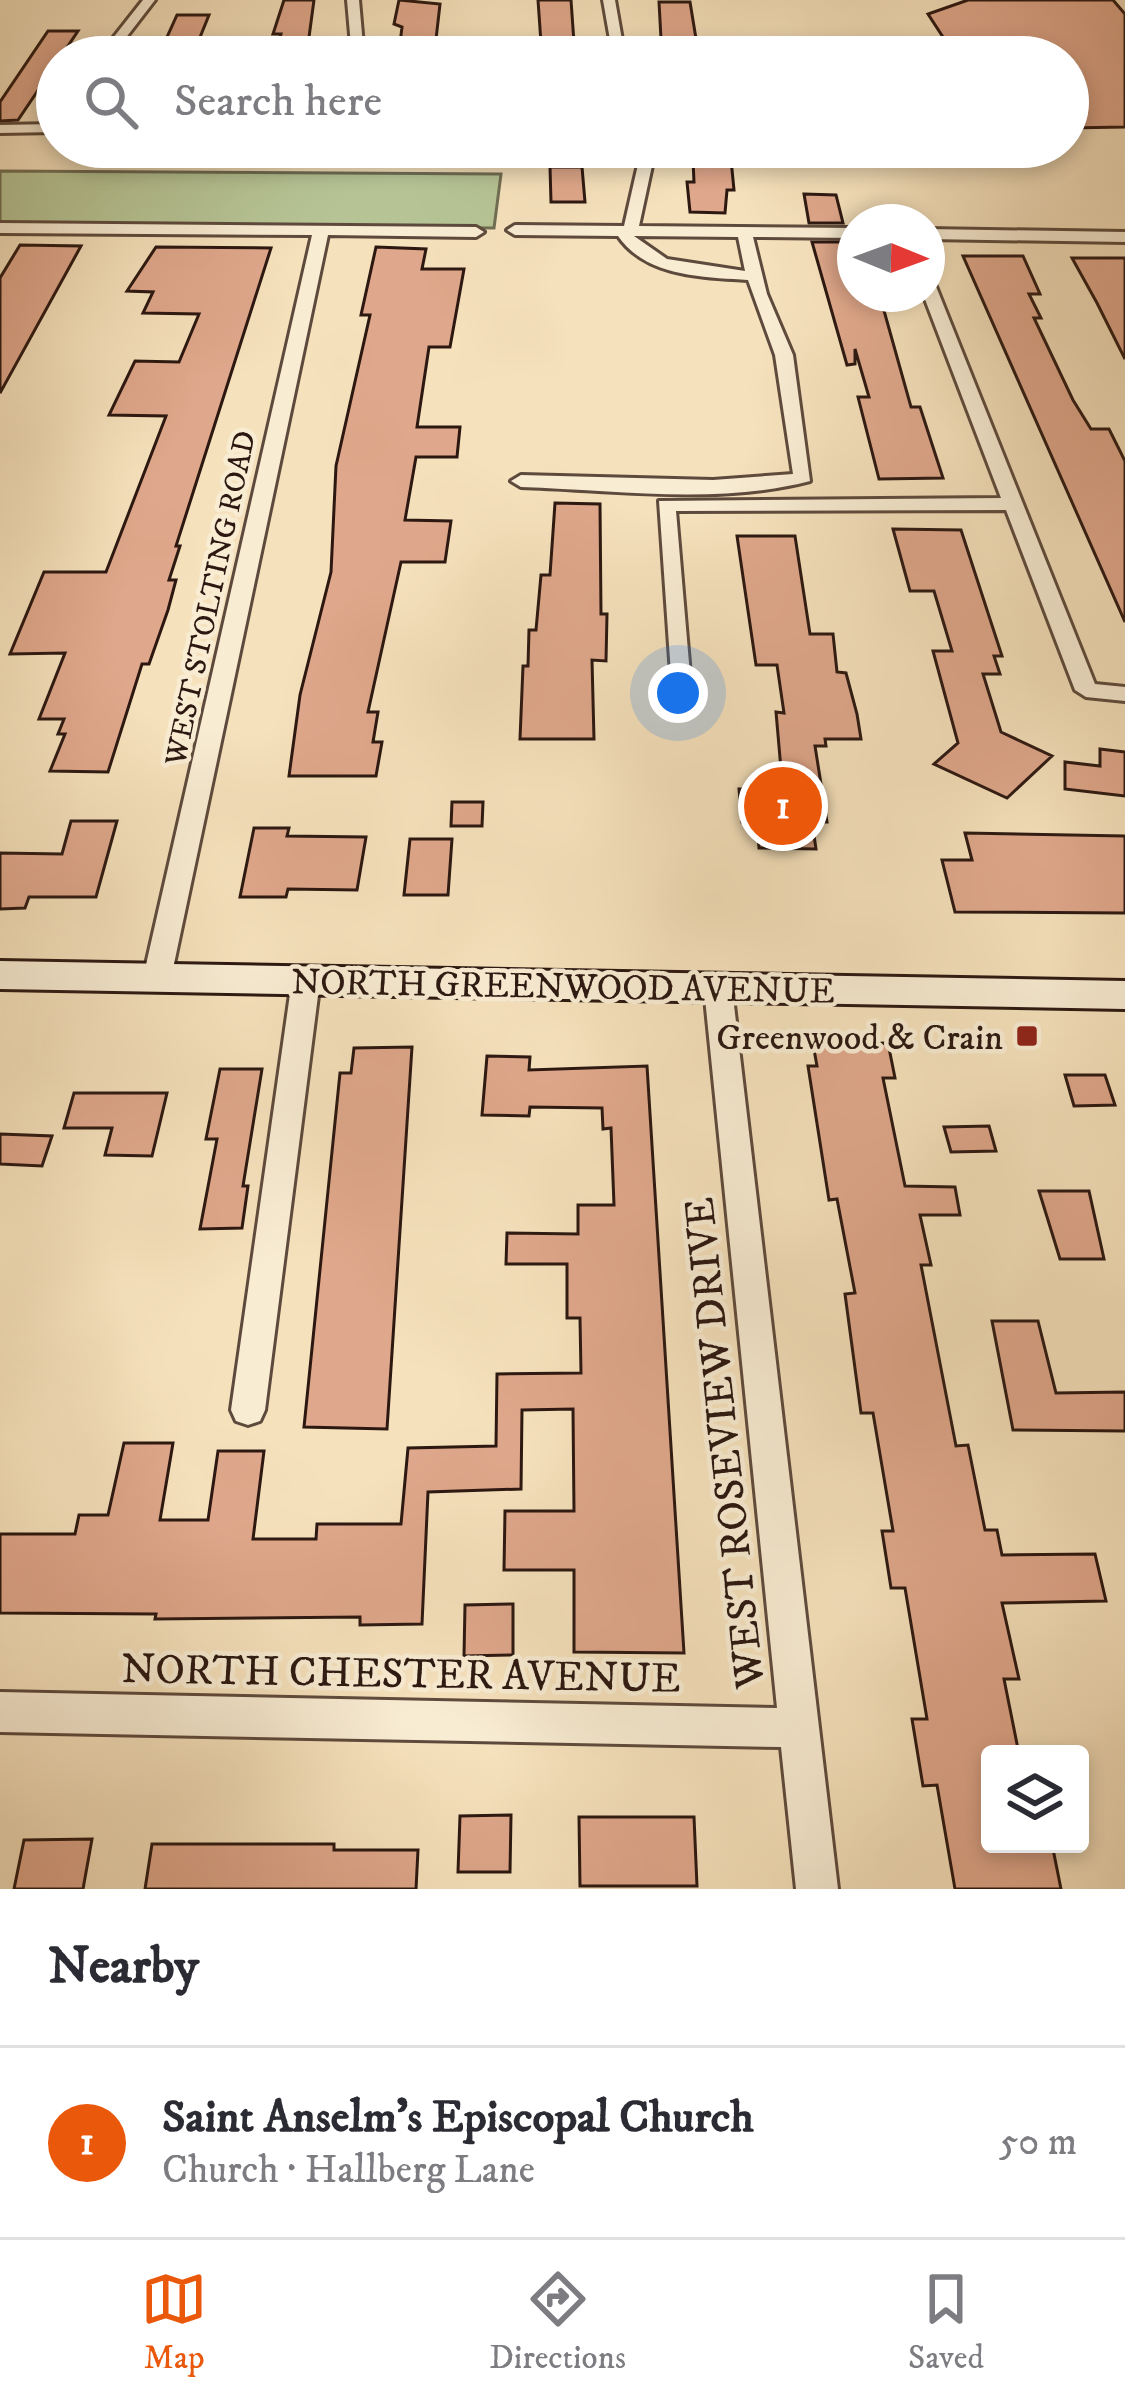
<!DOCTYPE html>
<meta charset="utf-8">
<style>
body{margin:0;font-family:"IM FELL DW Pica",serif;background:#f7f7f7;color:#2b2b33}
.controls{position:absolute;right:36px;bottom:36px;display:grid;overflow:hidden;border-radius:12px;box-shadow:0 6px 18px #0003}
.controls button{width:108px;height:108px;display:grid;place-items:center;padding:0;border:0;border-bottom:3px solid #e1e1e2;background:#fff;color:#2b2b33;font:60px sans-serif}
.compass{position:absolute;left:837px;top:204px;width:108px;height:108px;border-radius:50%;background:#fff;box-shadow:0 6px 18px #0003;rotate:91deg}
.you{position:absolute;left:678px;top:693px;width:42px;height:42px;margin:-30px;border:9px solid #fff;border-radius:50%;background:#1a73e8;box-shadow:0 0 0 18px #1a73e833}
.badge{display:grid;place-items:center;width:78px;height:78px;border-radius:50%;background:#ea580c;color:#fff;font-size:39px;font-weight:700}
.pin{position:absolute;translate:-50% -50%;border:6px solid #fff;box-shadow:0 3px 12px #0006}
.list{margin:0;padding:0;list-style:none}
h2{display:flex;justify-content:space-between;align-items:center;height:156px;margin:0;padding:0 48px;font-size:51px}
h2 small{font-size:39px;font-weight:400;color:#7c7c81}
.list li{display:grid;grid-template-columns:78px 1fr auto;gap:36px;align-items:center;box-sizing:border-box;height:192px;padding:0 48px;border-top:3px solid #e1e1e2}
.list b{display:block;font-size:45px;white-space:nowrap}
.list p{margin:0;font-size:39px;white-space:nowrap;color:#7c7c81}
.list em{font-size:39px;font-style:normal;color:#7c7c81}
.icon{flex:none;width:66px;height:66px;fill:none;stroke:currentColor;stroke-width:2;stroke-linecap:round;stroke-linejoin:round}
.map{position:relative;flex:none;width:1125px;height:1889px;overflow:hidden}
.search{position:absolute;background:#fff;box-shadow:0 6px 18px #0003;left:36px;right:36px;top:36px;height:132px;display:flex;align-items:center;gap:30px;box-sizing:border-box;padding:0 42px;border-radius:66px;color:#7c7c81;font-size:45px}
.sheet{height:348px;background:#fff}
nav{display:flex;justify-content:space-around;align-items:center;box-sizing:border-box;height:168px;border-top:3px solid #e1e1e2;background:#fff;font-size:33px;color:#7c7c81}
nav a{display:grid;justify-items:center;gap:6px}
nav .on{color:#ea580c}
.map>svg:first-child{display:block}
.green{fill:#b6c495;stroke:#716e53;stroke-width:3}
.building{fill:#dfa78b;stroke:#2c1811;stroke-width:3}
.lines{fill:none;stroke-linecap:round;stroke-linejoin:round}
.street-casing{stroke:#5e4a3c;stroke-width:6}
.secondary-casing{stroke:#2c1811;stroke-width:6}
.street{fill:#f8ecd3;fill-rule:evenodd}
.secondary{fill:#f8ecd3;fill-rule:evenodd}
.poi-dot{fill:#8f2418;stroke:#f8ecd3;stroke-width:4.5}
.labels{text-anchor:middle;stroke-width:9;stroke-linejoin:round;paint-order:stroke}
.far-street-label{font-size:30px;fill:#2c1811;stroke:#f8ecd3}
.street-label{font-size:36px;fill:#2c1811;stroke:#f8ecd3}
.poi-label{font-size:36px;fill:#2c1811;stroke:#f8ecd3;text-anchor:end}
.near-street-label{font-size:42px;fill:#2c1811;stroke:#f8ecd3}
</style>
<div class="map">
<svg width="1125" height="1889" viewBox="0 0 1125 1889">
<rect width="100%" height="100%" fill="#f5e1bc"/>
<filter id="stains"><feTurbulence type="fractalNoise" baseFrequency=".00167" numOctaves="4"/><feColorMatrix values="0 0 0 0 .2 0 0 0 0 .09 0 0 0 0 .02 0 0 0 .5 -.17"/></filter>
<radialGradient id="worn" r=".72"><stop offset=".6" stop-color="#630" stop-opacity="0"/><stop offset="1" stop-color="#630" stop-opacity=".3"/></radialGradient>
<!-- green -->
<path class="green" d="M 0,171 L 501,174 L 494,228 L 0,224 Z"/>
<!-- building -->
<path class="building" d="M 284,0 L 314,0 L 307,52 L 276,52 L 281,34 L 273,34 Z
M 399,0 L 440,4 L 434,57 L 402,57 L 399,52 L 402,27 L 394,24 Z
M 538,0 L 571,0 L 575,57 L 542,57 Z
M 968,0 L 1113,0 L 1125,14 L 1125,127 L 1068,128 L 1068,57 L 956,57 L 928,14 Z
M 659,2 L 690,2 L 699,57 L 662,57 Z
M 177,15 L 209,15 L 192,57 L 158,57 Z
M 48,31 L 78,31 L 18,120 L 0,121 L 0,102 Z
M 702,148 L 730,149 L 734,190 L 727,190 L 725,213 L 690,212 L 687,182 L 694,182 L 693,160 L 703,160 Z
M 550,167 L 582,167 L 585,202 L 551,202 Z
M 804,194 L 836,195 L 843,223 L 809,223 Z
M 812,242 L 848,242 L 855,256 L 855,295 L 873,295 L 876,307 L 883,307 L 911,407 L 920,407 L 943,478 L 879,479 L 858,397 L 869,397 L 855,349 L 855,364 L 847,365 Z
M 20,245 L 81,246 L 0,393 L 0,278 Z
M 156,247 L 271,248 L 176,546 L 180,546 L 169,580 L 176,580 L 168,610 L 149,664 L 142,664 L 108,772 L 50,771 L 65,734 L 58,734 L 64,719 L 39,719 L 65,653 L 10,654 L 44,572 L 106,572 L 166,416 L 109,415 L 135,361 L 179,362 L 199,314 L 143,313 L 153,292 L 127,291 Z
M 376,247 L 426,249 L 422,269 L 464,269 L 450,347 L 429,347 L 417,427 L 460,427 L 457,457 L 416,457 L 405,520 L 451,521 L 445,562 L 401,562 L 368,712 L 378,712 L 373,742 L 382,742 L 376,776 L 289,776 L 300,695 L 331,572 L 336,466 L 370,315 L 361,315 Z
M 963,256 L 1023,256 L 1040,294 L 1029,294 L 1041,318 L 1034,318 L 1073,400 L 1091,429 L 1109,429 L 1125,461 L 1125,622 Z
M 1072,258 L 1125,258 L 1125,359 L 1097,303 Z
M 555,503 L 600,504 L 601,614 L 607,614 L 606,661 L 592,660 L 594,739 L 520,739 L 523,666 L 528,666 L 529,630 L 536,630 L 541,575 L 550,575 Z
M 893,529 L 961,530 L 1002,656 L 994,656 L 1000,674 L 983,674 L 1001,732 L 1052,756 L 1007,798 L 934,764 L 958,743 L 933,651 L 952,651 L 934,591 L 910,591 Z
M 737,536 L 795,536 L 810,634 L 833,634 L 837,672 L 846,673 L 857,714 L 861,739 L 825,739 L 826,746 L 815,746 L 827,822 L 812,822 L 816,849 L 759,848 L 757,822 L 742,822 L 739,789 L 754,789 L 753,781 L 782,781 L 776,712 L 784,713 L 777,665 L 756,665 Z
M 1100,749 L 1125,752 L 1125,796 L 1065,789 L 1065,762 L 1100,766 Z
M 452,802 L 483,802 L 482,826 L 451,826 Z
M 71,821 L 117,821 L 96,897 L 29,897 L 25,908 L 0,909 L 0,853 L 62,854 Z
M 254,828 L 289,828 L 287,836 L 366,837 L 357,890 L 288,889 L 286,897 L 240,897 Z
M 965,833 L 1125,836 L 1125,913 L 955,912 L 942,860 L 972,860 Z
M 410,839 L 452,839 L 448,895 L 404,895 Z
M 888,1043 L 895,1078 L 883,1078 L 905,1186 L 955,1187 L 960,1215 L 920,1215 L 931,1265 L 921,1265 L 956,1446 L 968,1445 L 985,1530 L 997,1530 L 1002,1555 L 1095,1554 L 1106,1601 L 1002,1603 L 1019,1679 L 1004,1679 L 1019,1754 L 990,1754 L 990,1844 L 1052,1844 L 1061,1889 L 955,1889 L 937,1785 L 923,1786 L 912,1719 L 927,1719 L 905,1588 L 891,1588 L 882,1531 L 893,1531 L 873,1413 L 861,1413 L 845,1294 L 855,1293 L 837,1199 L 829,1200 L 808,1066 L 817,1066 L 813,1044 Z
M 412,1047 L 387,1429 L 304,1427 L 340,1073 L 351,1073 L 354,1048 Z
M 487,1056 L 530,1057 L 529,1070 L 647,1066 L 684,1653 L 574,1652 L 574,1570 L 504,1570 L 505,1511 L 574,1511 L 573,1409 L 522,1410 L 521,1489 L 428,1492 L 422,1624 L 360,1625 L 360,1617 L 155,1619 L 156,1614 L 0,1613 L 0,1534 L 75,1534 L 79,1515 L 108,1515 L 124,1443 L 173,1443 L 160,1520 L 208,1520 L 218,1451 L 264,1451 L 253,1539 L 316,1539 L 317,1524 L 401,1524 L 408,1448 L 496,1446 L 497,1374 L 581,1373 L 580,1318 L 567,1318 L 567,1264 L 506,1264 L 507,1233 L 578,1234 L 578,1205 L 614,1205 L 611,1128 L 603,1129 L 602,1108 L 530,1107 L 529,1116 L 482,1115 Z
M 220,1069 L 262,1069 L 243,1186 L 248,1186 L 242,1228 L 200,1229 L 217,1139 L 206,1139 Z
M 1065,1075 L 1105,1075 L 1115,1105 L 1074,1106 Z
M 74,1093 L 167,1093 L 152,1156 L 105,1155 L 112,1128 L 64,1128 Z
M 989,1126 L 996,1151 L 951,1152 L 944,1127 Z
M 0,1134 L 52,1136 L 42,1166 L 0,1164 Z
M 1039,1191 L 1089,1191 L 1104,1259 L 1060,1259 Z
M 992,1321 L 1038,1321 L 1056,1393 L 1125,1392 L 1125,1431 L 1013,1430 Z
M 513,1604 L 513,1655 L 464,1656 L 465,1605 Z
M 511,1815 L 510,1872 L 458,1872 L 460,1816 Z
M 579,1817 L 694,1817 L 697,1886 L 580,1886 Z
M 92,1839 L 83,1889 L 14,1889 L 24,1840 Z
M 152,1844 L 334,1844 L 334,1850 L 418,1850 L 416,1889 L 145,1889 Z"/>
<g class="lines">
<defs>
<path id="street" d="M 143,0 L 155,0 L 111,57 L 98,57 Z
M 347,0 L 359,0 L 364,57 L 352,57 Z
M 603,0 L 615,0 L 625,57 L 613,57 Z
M 57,124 L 57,132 L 0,133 L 0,125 Z
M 642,147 L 656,147 L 639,226 L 855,228 L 855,238 L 753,237 L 767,294 L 793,355 L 810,481 C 719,505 614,490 521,487 L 511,481 L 521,475 L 713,480 L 793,474 L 775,355 L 748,280 C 703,277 646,277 618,236 L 515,235 L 507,230 L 515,225 L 624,226 ZM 634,236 L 738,237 L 745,271 L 667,259 Z
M 0,223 L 476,227 L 484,232 L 476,237 L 328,235 L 171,978 L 157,988 L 143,978 L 312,235 L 0,233 Z
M 927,229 L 1125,232 L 1125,242 L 927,239 Z
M 927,279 L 935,284 L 1095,684 L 1125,687 L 1125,701 L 1086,697 L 1075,690 L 1006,510 L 676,511 L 692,698 L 681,705 L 673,703 L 659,501 L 1001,498 L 923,294 L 927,294 Z
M 306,970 L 320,980 L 265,1410 L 260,1421 L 248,1425 L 236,1421 L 231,1410 L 292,980 Z
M 718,978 L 732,988 L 838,1889 L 796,1889 L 781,1747 L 0,1732 L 0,1692 L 777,1708 L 704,988 Z"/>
<path id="secondary" d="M 0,961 L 1125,981 L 1125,1009 L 0,989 Z"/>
</defs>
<!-- street casing -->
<use href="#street" class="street-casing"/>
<!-- secondary casing -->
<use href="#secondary" class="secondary-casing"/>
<!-- street -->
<use href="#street" class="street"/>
<!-- secondary -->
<use href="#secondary" class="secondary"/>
</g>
<!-- markers -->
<rect class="poi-dot" x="1015" y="1024" width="24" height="24" rx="6"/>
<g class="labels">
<!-- far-street labels -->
<g class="far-street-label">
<text transform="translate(210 598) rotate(-78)" y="10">WEST STOLTING ROAD</text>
</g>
<!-- street labels -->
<g class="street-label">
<text transform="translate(563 985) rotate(1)" y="13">NORTH GREENWOOD AVENUE</text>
</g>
<!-- poi labels -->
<g class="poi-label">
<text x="1003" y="1049">Greenwood &amp; Crain</text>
</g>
<!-- near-street labels -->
<g class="near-street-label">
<text transform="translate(723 1443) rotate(-96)" y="15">WEST ROSEVIEW DRIVE</text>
<text transform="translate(401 1672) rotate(1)" y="15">NORTH CHESTER AVENUE</text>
</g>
</g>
<rect width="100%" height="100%" filter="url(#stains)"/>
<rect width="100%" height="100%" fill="url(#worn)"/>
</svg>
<div class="controls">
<button><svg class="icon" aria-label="layers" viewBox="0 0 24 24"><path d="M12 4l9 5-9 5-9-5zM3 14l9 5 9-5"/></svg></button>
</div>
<svg class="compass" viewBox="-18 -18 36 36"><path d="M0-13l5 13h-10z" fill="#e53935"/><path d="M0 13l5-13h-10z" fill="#7c7c81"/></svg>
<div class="you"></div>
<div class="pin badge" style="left:783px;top:806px">1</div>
<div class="search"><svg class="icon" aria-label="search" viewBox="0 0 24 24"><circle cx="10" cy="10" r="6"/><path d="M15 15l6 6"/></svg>Search here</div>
</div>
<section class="sheet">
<h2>Nearby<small></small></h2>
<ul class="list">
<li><span class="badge">1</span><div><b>Saint Anselm's Episcopal Church</b><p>Church · Hallberg Lane</p></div><em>50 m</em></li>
</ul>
</section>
<nav>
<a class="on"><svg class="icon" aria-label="map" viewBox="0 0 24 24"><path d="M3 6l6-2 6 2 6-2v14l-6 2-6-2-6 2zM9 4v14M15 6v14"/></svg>Map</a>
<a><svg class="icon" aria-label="directions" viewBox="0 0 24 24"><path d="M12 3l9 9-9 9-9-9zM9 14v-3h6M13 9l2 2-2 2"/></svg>Directions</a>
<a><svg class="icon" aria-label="saved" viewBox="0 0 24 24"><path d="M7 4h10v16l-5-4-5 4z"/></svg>Saved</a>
</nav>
